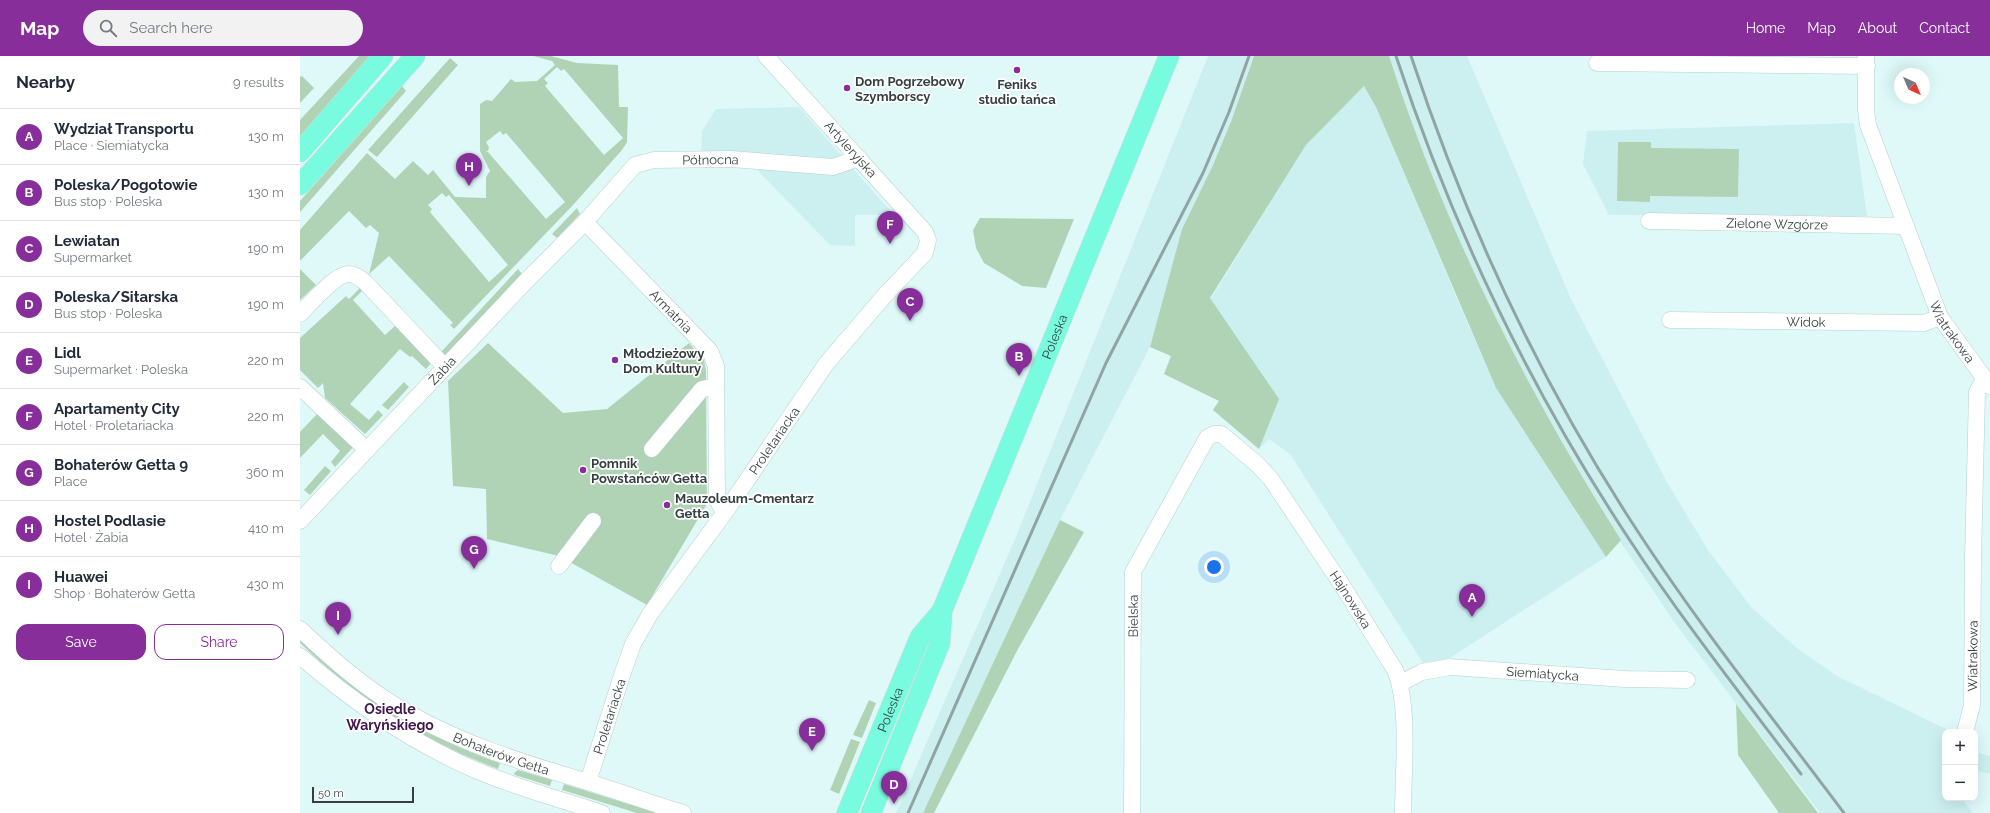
<!DOCTYPE html>
<meta charset="utf-8">
<style>
body{margin:0;font-family:Raleway,sans-serif;background:#f2f2f3;color:#1f2937}
.controls{position:absolute;right:12px;bottom:12px;display:grid;overflow:hidden;border-radius:8px;box-shadow:0 4px 16px #0002}
.controls button{width:36px;height:36px;display:grid;place-items:center;padding:0;border:0;border-bottom:1px solid #e0e1e3;background:#fff;color:#1f2937;font:20px sans-serif}
.compass{position:absolute;left:1594px;top:12px;width:36px;height:36px;border-radius:50%;background:#fff;box-shadow:0 4px 16px #0002;rotate:136deg}
.scale{position:absolute;left:12px;bottom:10px;width:102px;box-sizing:border-box;padding-left:4px;border:2px solid #353f3f;border-top:0;font-size:11px;line-height:14px;white-space:nowrap;color:#353f3f;-webkit-text-stroke:3px #fff;paint-order:stroke}
.you{position:absolute;left:914px;top:511px;width:14px;height:14px;margin:-10px;border:3px solid #fff;border-radius:50%;background:#1a73e8;box-shadow:0 0 0 6px #1a73e833}
.badge{display:grid;place-items:center;width:26px;height:26px;border-radius:50%;background:#872e9b;color:#fff;font-size:13px;font-weight:700}
.pin{position:absolute;translate:-50% -33px;filter:drop-shadow(0 1px 2px #0008)}
.pin::after{content:'';position:absolute;top:21px;width:14px;height:12px;background:inherit;clip-path:polygon(0 0,100% 0,50% 100%)}
.list{margin:0;padding:0;list-style:none}
h2{display:flex;justify-content:space-between;align-items:center;height:52px;margin:0;padding:0 16px;font-size:17px}
h2 small{font-size:13px;font-weight:400;color:#747a83}
.list li{display:grid;grid-template-columns:26px 1fr auto;gap:12px;align-items:center;box-sizing:border-box;height:56px;padding:0 16px;border-top:1px solid #e0e1e3}
.list b{display:block;font-size:15px;white-space:nowrap}
.list p{margin:0;font-size:13px;white-space:nowrap;color:#747a83}
.list em{font-size:13px;font-style:normal;color:#747a83}
.actions{display:flex;gap:8px;padding:12px 16px}
.actions a{flex:1;padding:9px 0;border:1px solid #872e9b;border-radius:12px;text-align:center;font-size:14px;color:#872e9b}
.actions .main{background:#872e9b;color:#fff}
.icon{flex:none;width:22px;height:22px;fill:none;stroke:currentColor;stroke-width:2;stroke-linecap:round;stroke-linejoin:round}
.map{position:relative;flex:none;width:1690px;height:757px;overflow:hidden}
header{display:flex;align-items:center;gap:24px;box-sizing:border-box;height:56px;padding:0 20px;background:#872e9b;color:#fff}
header strong{font-size:19px}
nav{display:flex;gap:22px;margin-inline-start:auto;font-size:14px}
.search{width:280px;height:36px;background:#f2f2f3;display:flex;align-items:center;gap:10px;box-sizing:border-box;padding:0 14px;border-radius:22px;color:#747a83;font-size:15px}
main{display:flex}
aside{flex:1;background:#fff}
.map>svg:first-child{display:block}
.built{fill:#ccf0f0}
.green{fill:#b1d3b5;fill-rule:evenodd}
.lines{fill:none;stroke-linecap:round;stroke-linejoin:round}
.minor-casing{stroke:#b5cfcf;stroke-width:17}
.major-casing{stroke:#d7d9d9;stroke-width:21}
.minor{stroke:#fff;stroke-width:16}
.major{stroke:#79fbdf;stroke-width:20}
.rail{stroke:#91a4a4;stroke-width:3}
.poi-dot{fill:#872e9b;stroke:#fff;stroke-width:1.5}
.labels{text-anchor:middle;stroke-width:3.5;stroke-linejoin:round;paint-order:stroke}
.poi-label{font-size:13px;font-weight:bold;fill:#353f3f;stroke:#fff;text-anchor:start}
.street-label{font-size:13px;fill:#353f3f;stroke:#fff}
.neighbourhood-label{font-size:14px;font-weight:bold;fill:#41174b;stroke:#fff}
</style>
<header>
<strong>Map</strong>
<div class="search"><svg class="icon" aria-label="search" viewBox="0 0 24 24"><circle cx="10" cy="10" r="6"/><path d="M15 15l6 6"/></svg>Search here</div>
<nav><a>Home</a><a>Map</a><a>About</a><a>Contact</a></nav>
</header>
<main>
<aside>
<h2>Nearby<small>9 results</small></h2>
<ul class="list">
<li><span class="badge">A</span><div><b>Wydział Transportu</b><p>Place · Siemiatycka</p></div><em>130 m</em></li>
<li><span class="badge">B</span><div><b>Poleska/Pogotowie</b><p>Bus stop · Poleska</p></div><em>130 m</em></li>
<li><span class="badge">C</span><div><b>Lewiatan</b><p>Supermarket</p></div><em>190 m</em></li>
<li><span class="badge">D</span><div><b>Poleska/Sitarska</b><p>Bus stop · Poleska</p></div><em>190 m</em></li>
<li><span class="badge">E</span><div><b>Lidl</b><p>Supermarket · Poleska</p></div><em>220 m</em></li>
<li><span class="badge">F</span><div><b>Apartamenty City</b><p>Hotel · Proletariacka</p></div><em>220 m</em></li>
<li><span class="badge">G</span><div><b>Bohaterów Getta 9</b><p>Place</p></div><em>360 m</em></li>
<li><span class="badge">H</span><div><b>Hostel Podlasie</b><p>Hotel · Żabia</p></div><em>410 m</em></li>
<li><span class="badge">I</span><div><b>Huawei</b><p>Shop · Bohaterów Getta</p></div><em>430 m</em></li>
</ul>
<div class="actions"><a class="main">Save</a><a>Share</a></div>
</aside>
<div class="map">
<svg width="1690" height="757" viewBox="0 0 1690 757">
<rect width="100%" height="100%" fill="#dff9f9"/>
<!-- built -->
<path class="built" d="M 908,0 L 954,0 L 932,63 L 913,109 L 882,173 L 850,291 L 760,464 L 623,757 L 596,757 L 715,483 Z
M 1067,0 L 1167,0 L 1271,243 L 1367,426 L 1408,494 L 1451,551 L 1498,593 L 1537,620 L 1648,674 L 1650,676 L 1645,676 L 1645,742 L 1661,742 L 1673,757 L 1520,757 L 1374,566 L 1315,478 L 1263,395 L 1079,58 L 1164,259 L 1196,332 L 1306,501 L 1148,603 L 1123,607 L 990,398 L 969,383 L 959,393 L 913,354 L 919,345 L 864,318 L 1006,89 L 1064,30 Z
M 499,51 L 594,159 L 555,159 L 555,190 L 530,189 L 459,116 L 457,105 L 401,97 L 402,75 L 416,53 Z
M 1554,67 L 1567,160 L 1309,159 L 1283,108 L 1287,75 Z
M 1679,697 L 1690,700 L 1690,718 L 1678,715 Z"/>
<!-- green -->
<path class="green" d="M 59,0 L 70,0 L 0,81 L 0,64 Z
M 233,0 L 251,0 L 277,7 L 318,9 L 319,51 L 328,51 L 327,86 L 322,94 L 274,148 L 154,273 L 150,269 L 153,267 L 89,200 L 69,218 L 79,177 L 70,169 L 66,172 L 49,155 L 0,205 L 0,174 L 67,97 L 95,123 L 113,105 L 128,119 L 133,114 L 155,141 L 186,142 L 186,121 L 190,115 L 180,95 L 180,48 L 186,44 L 192,45 L 211,23 L 215,26 L 237,25 L 255,9 L 252,5 ZM 257,11 L 261,15 L 264,13 L 323,82 L 304,99 L 245,30 L 248,27 L 244,23 ZM 200,75 L 203,79 L 206,77 L 265,146 L 246,163 L 188,96 L 185,95 L 188,95 L 189,91 L 186,86 ZM 142,137 L 146,141 L 149,139 L 208,209 L 189,226 L 130,156 L 132,153 L 128,149 Z
M 954,0 L 1089,0 C 1144,171 1225,332 1321,484 L 1306,501 L 1196,332 L 1076,51 L 1064,30 L 1006,89 L 910,242 L 979,343 L 959,393 L 913,354 L 919,345 L 864,318 L 871,300 L 850,291 L 882,173 L 913,109 L 932,63 Z
M 150,2 L 158,9 L 77,101 L 68,94 Z
M 2,20 L 14,32 L 0,47 L 0,21 Z
M 102,30 L 106,35 L 0,156 L 0,145 Z
M 1318,86 L 1351,86 L 1351,92 L 1439,93 L 1438,141 L 1350,140 L 1350,146 L 1317,145 Z
M 277,152 L 280,158 L 257,182 L 252,178 Z
M 680,162 L 774,163 L 746,232 L 722,230 L 684,207 L 676,192 L 673,174 Z
M 0,213 L 16,229 L 0,244 Z
M 218,213 L 222,218 L 145,300 L 142,295 Z
M 60,232 L 62,235 L 53,244 L 85,279 L 95,270 L 131,307 L 126,313 L 112,300 L 110,301 L 100,293 L 50,348 L 69,364 L 78,354 L 83,359 L 65,378 L 25,342 L 23,327 L 18,332 L 0,314 L 0,282 L 46,240 L 49,243 Z
M 188,287 L 263,357 L 307,353 L 389,287 L 404,304 L 406,315 L 407,448 L 347,549 L 259,500 L 187,483 L 186,433 L 153,430 L 148,325 Z
M 104,326 L 109,331 L 88,354 L 82,349 Z
M 18,357 L 54,390 L 35,411 L 31,406 L 40,395 L 23,378 L 0,402 L 0,376 Z
M 25,410 L 31,415 L 10,439 L 4,434 Z
M 760,464 L 784,476 L 718,593 L 634,757 L 623,757 Z
M 0,583 C 58,639 124,681 200,707 L 198,713 C 123,685 57,642 0,587 Z
M 569,644 L 576,647 L 562,682 L 553,679 Z
M 1436,648 L 1518,757 L 1479,757 L 1438,699 Z
M 551,683 L 560,686 L 539,738 L 530,734 Z
M 218,714 L 252,724 L 250,730 L 215,719 L 214,717 Z
M 264,728 L 357,757 L 337,757 L 262,734 Z"/>
<g class="lines">
<defs>
<g id="minor">
<path id="s1" d="M 1566,0 L 1566,54 L 1568,69 L 1640,261 L 1690,330"/>
<path d="M 1297,7 L 1567,10"/>
<path id="s2" d="M 1349,165 L 1605,170"/>
<path id="s3" d="M 285,166 L 410,295 L 416,310 L 417,443 L 424,457"/>
<path d="M 0,258 C 10,248 35,218 49,218 C 56,218 61,223 66,227 L 145,311"/>
<path id="s4" d="M 1370,264 L 1624,267 L 1640,261"/>
<path d="M 0,331 L 67,394"/>
<path d="M 352,393 L 402,333 L 416,330"/>
<path id="s5" d="M 0,465 L 227,224 L 285,166 L 335,109 L 354,104 L 431,103 L 533,111 L 559,102"/>
<path d="M 259,510 L 293,465"/>
<path id="s6" d="M 0,573 C 34,605 69,636 110,658 C 165,689 227,708 288,726 C 320,736 351,747 383,757"/>
<path d="M 0,600 C 50,644 104,681 164,709 C 208,729 256,742 302,757"/>
<path id="s7" d="M 1101,627 L 1122,616 L 1150,611 L 1325,623 L 1387,624"/>
<path id="s8" d="M 1665,676 L 1672,649 L 1673,502 L 1677,336 L 1684,323"/>
<path id="s9" d="M 288,726 L 323,616 L 333,588 L 350,558 L 426,455 L 526,308 L 586,238 L 625,197 L 628,184 L 625,176 L 466,0"/>
<path id="s10" d="M 832,757 L 833,516 L 907,382 L 914,378 L 921,378 L 957,408 L 971,423 L 1042,529 L 1095,614 C 1110,650 1103,717 1103,757"/>
</g>
<g id="major">
<path d="M 0,96 L 83,0"/>
<path d="M 0,129 L 115,0"/>
<path id="s11" d="M 547,757 L 620,581 L 642,555"/>
<path id="s12" d="M 571,757 L 640,587 L 642,555 L 869,0"/>
</g>
</defs>
<!-- minor casing -->
<use href="#minor" class="minor-casing"/>
<!-- major casing -->
<use href="#major" class="major-casing"/>
<!-- minor -->
<use href="#minor" class="minor"/>
<!-- major -->
<use href="#major" class="major"/>
<!-- rail -->
<path class="rail" d="M 1096,0 C 1152,170 1230,333 1329,483 C 1382,564 1443,641 1501,718
M 1111,0 C 1165,163 1237,320 1331,465 C 1396,566 1472,661 1544,757
M 608,757 L 806,307 L 903,117 L 929,56 L 949,0"/>
</g>
<!-- markers -->
<g class="poi-dot">
<circle cx="717" cy="14" r="4"/>
<circle cx="547" cy="32" r="4"/>
<circle cx="315" cy="304" r="4"/>
<circle cx="283" cy="414" r="4"/>
<circle cx="367" cy="449" r="4"/>
</g>
<g class="labels">
<!-- poi labels -->
<g class="poi-label">
<text x="555" y="30">Dom Pogrzebowy<tspan x="555" dy="15">Szymborscy</tspan></text>
<text x="717" y="33" text-anchor="middle">Feniks<tspan x="717" dy="15">studio tańca</tspan></text>
<text x="323" y="302">Młodzieżowy<tspan x="323" dy="15">Dom Kultury</tspan></text>
<text x="291" y="412">Pomnik<tspan x="291" dy="15">Powstańców Getta</tspan></text>
<text x="375" y="447">Mauzoleum-Cmentarz<tspan x="375" dy="15">Getta</tspan></text>
</g>
<!-- street labels -->
<g class="street-label">
<text transform="translate(551 93) rotate(48)" y="5">Artyleryjska</text>
<text dy="5" stroke="none"><textPath href="#s5" startOffset="565">Północna</textPath></text>
<text dy="5" stroke="none"><textPath href="#s2" startOffset="128">Zielone Wzgórze</textPath></text>
<text dy="5" stroke="none"><textPath href="#s3" startOffset="124">Armatnia</textPath></text>
<text dy="5" stroke="none"><textPath href="#s4" startOffset="136">Widok</textPath></text>
<text dy="5" stroke="none"><textPath href="#s1" startOffset="293">Wiatrakowa</textPath></text>
<text dy="5" stroke="none"><textPath href="#s12" startOffset="512">Poleska</textPath></text>
<text dy="5" stroke="none"><textPath href="#s5" startOffset="207">Żabia</textPath></text>
<text dy="5" stroke="none"><textPath href="#s9" startOffset="393">Proletariacka</textPath></text>
<text dy="5" stroke="none"><textPath href="#s10" startOffset="621">Hajnowska</textPath></text>
<text dy="5" stroke="none"><textPath href="#s10" startOffset="197">Bielska</textPath></text>
<text dy="5" stroke="none"><textPath href="#s8" startOffset="77">Wiatrakowa</textPath></text>
<text dy="5" stroke="none"><textPath href="#s7" startOffset="145">Siemiatycka</textPath></text>
<text dy="5" stroke="none"><textPath href="#s11" startOffset="112">Poleska</textPath></text>
<text dy="5" stroke="none"><textPath href="#s9" startOffset="69">Proletariacka</textPath></text>
<text dy="5" stroke="none"><textPath href="#s6" startOffset="239">Bohaterów Getta</textPath></text>
</g>
<!-- neighbourhood labels -->
<g class="neighbourhood-label">
<text x="90" y="658">Osiedle<tspan x="90" dy="16">Waryńskiego</tspan></text>
</g>
</g>
</svg>
<div class="controls">
<button>+</button>
<button>−</button>
</div>
<svg class="compass" viewBox="-18 -18 36 36"><path d="M0-13l5 13h-10z" fill="#e53935"/><path d="M0 13l5-13h-10z" fill="#747a83"/></svg>
<div class="scale">50 m</div>
<div class="you"></div>
<div class="pin badge" style="left:1172px;top:561px">A</div>
<div class="pin badge" style="left:719px;top:320px">B</div>
<div class="pin badge" style="left:610px;top:265px">C</div>
<div class="pin badge" style="left:594px;top:748px">D</div>
<div class="pin badge" style="left:512px;top:695px">E</div>
<div class="pin badge" style="left:590px;top:188px">F</div>
<div class="pin badge" style="left:174px;top:513px">G</div>
<div class="pin badge" style="left:169px;top:130px">H</div>
<div class="pin badge" style="left:38px;top:579px">I</div>
</div>
</main>
